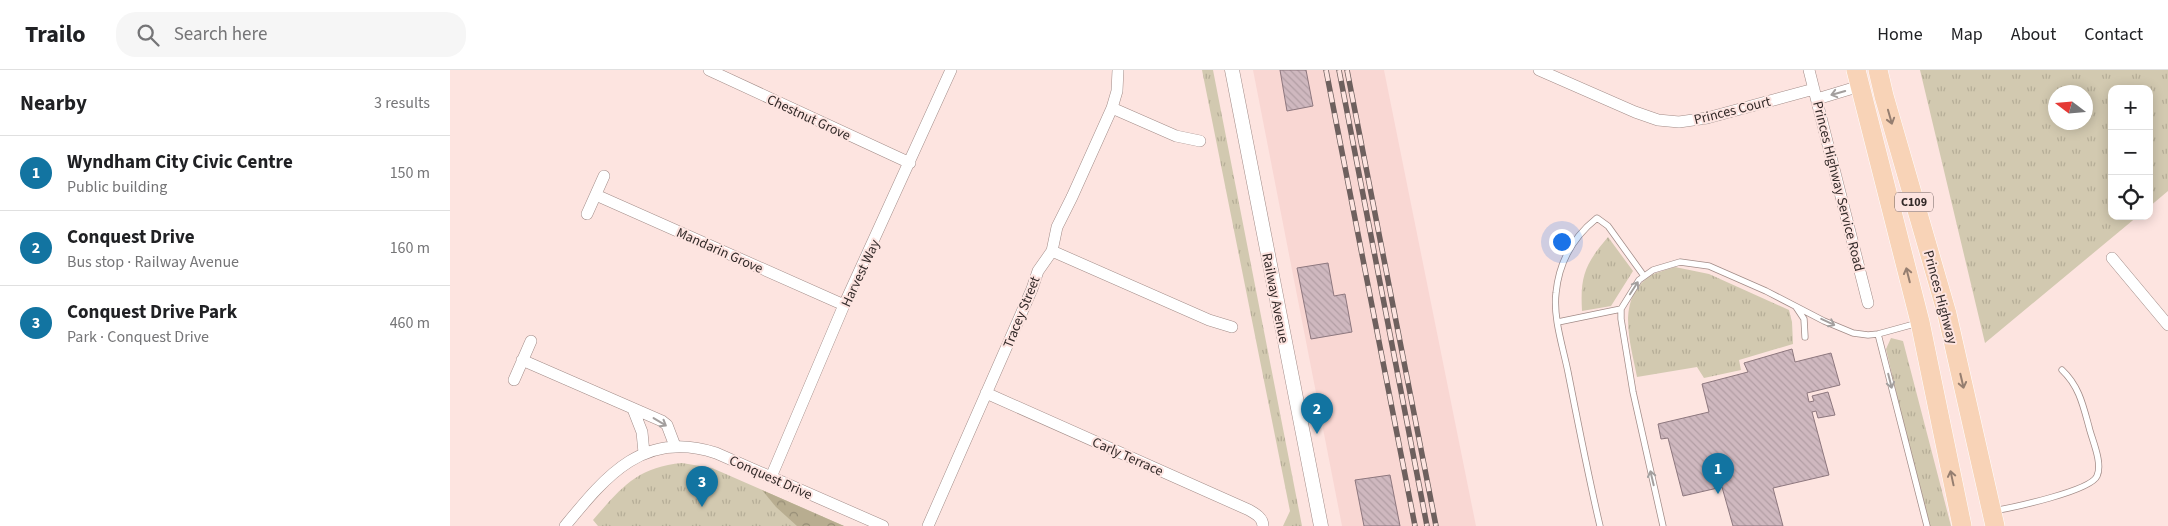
<!DOCTYPE html>
<meta charset="utf-8">
<style>
body{margin:0;font-family:"Source Sans 3",sans-serif;background:#f6f6f6;color:#202124}
.controls{position:absolute;right:15px;top:15px;display:grid;overflow:hidden;border-radius:10px;box-shadow:0 2px 12px #0003}
.controls button{width:45px;height:45px;display:grid;place-items:center;padding:0;border:0;border-bottom:1px solid #e0e0e0;background:#fff;color:#202124;font:25px sans-serif}
.compass{position:absolute;left:1598px;top:15px;width:45px;height:45px;border-radius:50%;background:#fff;box-shadow:0 2px 12px #0003;rotate:286deg}
.you{position:absolute;left:1111px;top:171px;width:18px;height:18px;margin:-12px;border:4px solid #fff;border-radius:50%;background:#1a73e8;box-shadow:0 0 0 8px #1a73e833}
.badge{display:grid;place-items:center;width:32px;height:32px;border-radius:50%;background:#1274a1;color:#fff;font-size:16px;font-weight:700}
.pin{position:absolute;translate:-50% -41px;filter:drop-shadow(0 1px 2px #0008)}
.pin::after{content:'';position:absolute;top:26px;width:18px;height:15px;background:inherit;clip-path:polygon(0 0,100% 0,50% 100%)}
.list{margin:0;padding:0;list-style:none}
h2{display:flex;justify-content:space-between;align-items:center;height:65px;margin:0;padding:0 20px;font-size:21px}
h2 small{font-size:16px;font-weight:400;color:#757577}
.list li{display:grid;grid-template-columns:32px 1fr auto;gap:15px;align-items:center;box-sizing:border-box;height:75px;padding:0 20px;border-top:1px solid #e0e0e0}
.list b{display:block;font-size:19px;white-space:nowrap}
.list p{margin:0;font-size:16px;white-space:nowrap;color:#757577}
.list em{font-size:16px;font-style:normal;color:#757577}
.icon{flex:none;width:28px;height:28px;fill:none;stroke:currentColor;stroke-width:2;stroke-linecap:round;stroke-linejoin:round}
.map{position:relative;flex:none;width:1718px;height:456px;overflow:hidden}
header{display:flex;align-items:center;gap:30px;box-sizing:border-box;height:70px;padding:0 25px;background:#fff;border-bottom:1px solid #e0e0e0}
header strong{font-size:24px}
nav{display:flex;gap:28px;margin-inline-start:auto;font-size:18px}
.search{width:350px;height:45px;background:#f6f6f6;display:flex;align-items:center;gap:12px;box-sizing:border-box;padding:0 18px;border-radius:20px;color:#757577;font-size:19px}
main{display:flex}
aside{flex:1;background:#fff}
.map>svg:first-child{display:block}
.built{fill:#f9d7d3}
.grass{fill:url(#grass-tufts);fill-rule:evenodd}
.forest{fill:url(#forest-crowns)}
.building{fill:url(#building-back-hatch);stroke:#8d777e}
.lines{fill:none;stroke-linecap:round;stroke-linejoin:round}
.service-casing{stroke:#a28c88;stroke-width:7}
.minor-casing{stroke:#a28c88;stroke-width:12}
.tertiary-casing{stroke:#a28c88;stroke-width:15}
.trunk-casing{stroke:#fff;stroke-width:20}
.service{stroke:#fff;stroke-width:5.5}
.minor{stroke:#fff;stroke-width:11}
.tertiary{stroke:#fff;stroke-width:14}
.trunk{stroke:#f8d3b7;stroke-width:19}
.rail-casing{stroke:#6e605e;stroke-width:5.5}
.rail{stroke:#fde4e0;stroke-width:4;stroke-dasharray:11;stroke-linecap:butt}
.oneway{stroke:#a39f9e}
.oneway2{stroke:#957e70}
.labels{text-anchor:middle;stroke-width:4;stroke-linejoin:round;paint-order:stroke}
.shield{fill:#fde4e0;stroke:#6f615f;stroke-width:1}
.shield-label{font-size:12px;font-weight:bold;fill:#322928}
.street-label{font-size:14px;fill:#322928;stroke:#fde4e0}
</style>
<header>
<strong>Trailo</strong>
<div class="search"><svg class="icon" aria-label="search" viewBox="0 0 24 24"><circle cx="10" cy="10" r="6"/><path d="M15 15l6 6"/></svg>Search here</div>
<nav><a>Home</a><a>Map</a><a>About</a><a>Contact</a></nav>
</header>
<main>
<aside>
<h2>Nearby<small>3 results</small></h2>
<ul class="list">
<li><span class="badge">1</span><div><b>Wyndham City Civic Centre</b><p>Public building</p></div><em>150 m</em></li>
<li><span class="badge">2</span><div><b>Conquest Drive</b><p>Bus stop · Railway Avenue</p></div><em>160 m</em></li>
<li><span class="badge">3</span><div><b>Conquest Drive Park</b><p>Park · Conquest Drive</p></div><em>460 m</em></li>
</ul>
</aside>
<div class="map">
<svg width="1718" height="456" viewBox="0 0 1718 456">
<defs>
<pattern id="grass-tufts" width="24" height="20" patternUnits="userSpaceOnUse" patternTransform="scale(1.25)"><rect width="24" height="20" fill="#d2c9b0"/><path d="M3 7l-1-3M5 7V3M7 7l1-3M15 17l-1-3M17 17v-4M19 17l1-3" fill="none" stroke="#b5ad97"/></pattern>
<pattern id="forest-crowns" width="20" height="18" patternUnits="userSpaceOnUse" patternTransform="scale(1.25)"><rect width="20" height="18" fill="#b8ad90"/><path d="M2 6a3 3 0 1 1 6 0M12 15a3 3 0 1 1 6 0" fill="none" stroke="#968d76"/></pattern>
<pattern id="building-back-hatch" width="6" height="6" patternUnits="userSpaceOnUse" patternTransform="scale(1.25)"><rect width="6" height="6" fill="#cfb8bf"/><path d="M-1 5l2 2M0 0l6 6M5-1l2 2" fill="none" stroke="#b29ea4"/></pattern>
</defs>
<rect width="100%" height="100%" fill="#fde4e0"/>
<!-- built -->
<path class="built" d="M 803,0 L 934,0 L 1026,456 L 892,456 Z"/>
<!-- grass -->
<path class="grass" d="M 752,0 L 763,0 L 852,456 L 833,456 L 840,441 Z
M 1470,0 L 1718,0 L 1718,121 L 1699,137 L 1699,19 L 1662,19 L 1662,146 L 1688,146 L 1535,273 ZM 1636,22 L 1636,52 L 1606,52 L 1606,22 Z
M 1158,167 L 1183,201 L 1161,236 L 1132,241 C 1130,206 1135,194 1158,167 Z
M 1225,197 L 1259,204 L 1339,240 L 1342,252 L 1343,274 L 1289,290 L 1291,300 L 1254,308 L 1247,297 L 1187,307 C 1181,274 1165,230 1200,206 C 1206,202 1217,200 1225,197 Z
M 1441,268 L 1453,271 L 1501,456 L 1477,456 L 1436,279 Z
M 232,393 L 262,398 L 394,456 L 148,456 L 143,450 C 171,418 187,397 232,393 Z"/>
<!-- forest -->
<path class="forest" d="M 312,420 L 394,456 L 347,456 L 326,437 Z"/>
<!-- building -->
<path class="building" d="M 830,0 L 856,0 L 863,36 L 837,41 Z
M 878,193 L 884,226 L 895,224 L 902,262 L 861,269 L 847,198 Z
M 1342,279 L 1345,292 L 1381,283 L 1390,315 L 1357,323 L 1359,332 L 1364,331 L 1362,326 L 1378,322 L 1385,345 L 1368,348 L 1366,341 L 1362,342 L 1379,405 L 1323,418 L 1333,456 L 1283,456 L 1272,417 L 1233,426 L 1218,368 L 1211,369 L 1208,354 L 1259,342 L 1252,314 L 1298,302 L 1294,293 Z
M 940,405 L 950,456 L 914,456 L 905,410 Z"/>
<g class="lines">
<defs>
<path id="service" d="M 1346,237 L 1354,249 L 1355,267
M 1108,252 L 1171,239
M 1428,264 L 1477,456
M 1543,441 C 1561,438 1641,421 1647,406 C 1653,393 1642,370 1639,357 C 1633,335 1629,316 1612,300
M 1150,456 C 1138,405 1128,353 1118,302 C 1113,277 1103,248 1106,223 C 1109,192 1123,167 1147,148 L 1158,156 L 1194,206
M 1213,456 L 1183,322 L 1171,249 L 1171,239 L 1189,210 L 1203,200 L 1230,192 L 1259,196 L 1316,221 L 1374,251 L 1403,263 L 1418,265 L 1428,264 L 1468,253"/>
<path id="minor" d="M 259,0 L 460,93
M 1089,0 L 1185,42 L 1208,50 L 1229,52 L 1257,48 L 1364,19
M 1359,0 L 1418,233
M 1367,29 L 1410,16
M 662,38 L 726,66 L 750,71
M 146,125 L 394,235
M 137,144 L 154,106
M 602,181 L 759,250 L 782,257
M 1662,188 L 1718,255
M 72,290 L 212,351 L 217,355 L 225,376
M 64,310 L 81,271
M 536,323 L 799,440 C 806,444 813,448 813,456
M 183,339 L 192,362 L 194,383
M 321,407 L 394,235 L 501,0
M 115,456 C 156,406 194,359 266,383 L 433,456
M 478,456 L 582,219 L 588,201 L 602,181 L 607,157 L 622,127 L 662,38 L 667,21 L 668,0"/>
<path id="tertiary" d="M 782,0 L 871,456"/>
<path id="trunk" d="M 1406,0 L 1470,252 L 1512,456
M 1428,0 L 1434,26 L 1497,244 L 1545,456"/>
</defs>
<!-- service casing -->
<use href="#service" class="service-casing"/>
<!-- minor casing -->
<use href="#minor" class="minor-casing"/>
<!-- tertiary casing -->
<use href="#tertiary" class="tertiary-casing"/>
<!-- trunk casing -->
<use href="#trunk" class="trunk-casing"/>
<!-- service -->
<use href="#service" class="service"/>
<!-- minor -->
<use href="#minor" class="minor"/>
<!-- tertiary -->
<use href="#tertiary" class="tertiary"/>
<!-- trunk -->
<use href="#trunk" class="trunk"/>
<defs>
<path id="rail" d="M 876,0 L 965,456
M 889,0 L 977,456
M 897,0 L 986,456"/>
</defs>
<!-- rail casing -->
<use href="#rail" class="rail-casing"/>
<!-- rail -->
<use href="#rail" class="rail"/>
</g>
<!-- one-way arrows -->
<defs><path id="oneway-shaft" d="M-6 0H5M1.5-3L5.5 0L1.5 3" fill="none" stroke-width="1.6" stroke-linecap="round" stroke-linejoin="round" transform="scale(1.25)"/></defs>
<g class="oneway">
<use href="#oneway-shaft" transform="translate(1388 23) rotate(164)"/>
<use href="#oneway-shaft" transform="translate(1184 218) rotate(-57)"/>
<use href="#oneway-shaft" transform="translate(1378 252) rotate(25)"/>
<use href="#oneway-shaft" transform="translate(1440 311) rotate(76)"/>
<use href="#oneway-shaft" transform="translate(210 352) rotate(31)"/>
<use href="#oneway-shaft" transform="translate(1202 408) rotate(-103)"/>
</g>
<g class="oneway2">
<use href="#oneway-shaft" transform="translate(1440 47) rotate(74)"/>
<use href="#oneway-shaft" transform="translate(1458 205) rotate(-104)"/>
<use href="#oneway-shaft" transform="translate(1512 311) rotate(77)"/>
<use href="#oneway-shaft" transform="translate(1502 408) rotate(-102)"/>
</g>
<g class="labels">
<!-- shield labels -->
<rect class="shield" x="1445" y="122.5" width="38" height="19" rx="4"/>
<g class="shield-label">
<text x="1464" y="136">C109</text>
</g>
<!-- street labels -->
<g class="street-label">
<text transform="translate(1282 40) rotate(-14)" y="5">Princes Court</text>
<text transform="translate(359 47) rotate(25)" y="5">Chestnut Grove</text>
<text transform="translate(1389 116) rotate(76)" y="5">Princes Highway Service Road</text>
<text transform="translate(270 180) rotate(24)" y="5">Mandarin Grove</text>
<text transform="translate(410 203) rotate(-65)" y="5">Harvest Way</text>
<text transform="translate(1491 227) rotate(75)" y="5">Princes Highway</text>
<text transform="translate(826 228) rotate(79)" y="5">Railway Avenue</text>
<text transform="translate(571 242) rotate(-68)" y="5">Tracey Street</text>
<text transform="translate(678 386) rotate(24)" y="5">Carly Terrace</text>
<text transform="translate(321 407) rotate(24)" y="5">Conquest Drive</text>
</g>
</g>
</svg>
<div class="controls">
<button>+</button>
<button>−</button>
<button><svg class="icon" aria-label="locate" viewBox="0 0 24 24"><circle cx="12" cy="12" r="6"/><path d="M12 2v4M12 18v4M2 12h4M18 12h4"/></svg></button>
</div>
<svg class="compass" viewBox="-18 -18 36 36"><path d="M0-13l5 13h-10z" fill="#e53935"/><path d="M0 13l5-13h-10z" fill="#757577"/></svg>
<div class="you"></div>
<div class="pin badge" style="left:1268px;top:424px">1</div>
<div class="pin badge" style="left:867px;top:364px">2</div>
<div class="pin badge" style="left:252px;top:437px">3</div>
</div>
</main>
